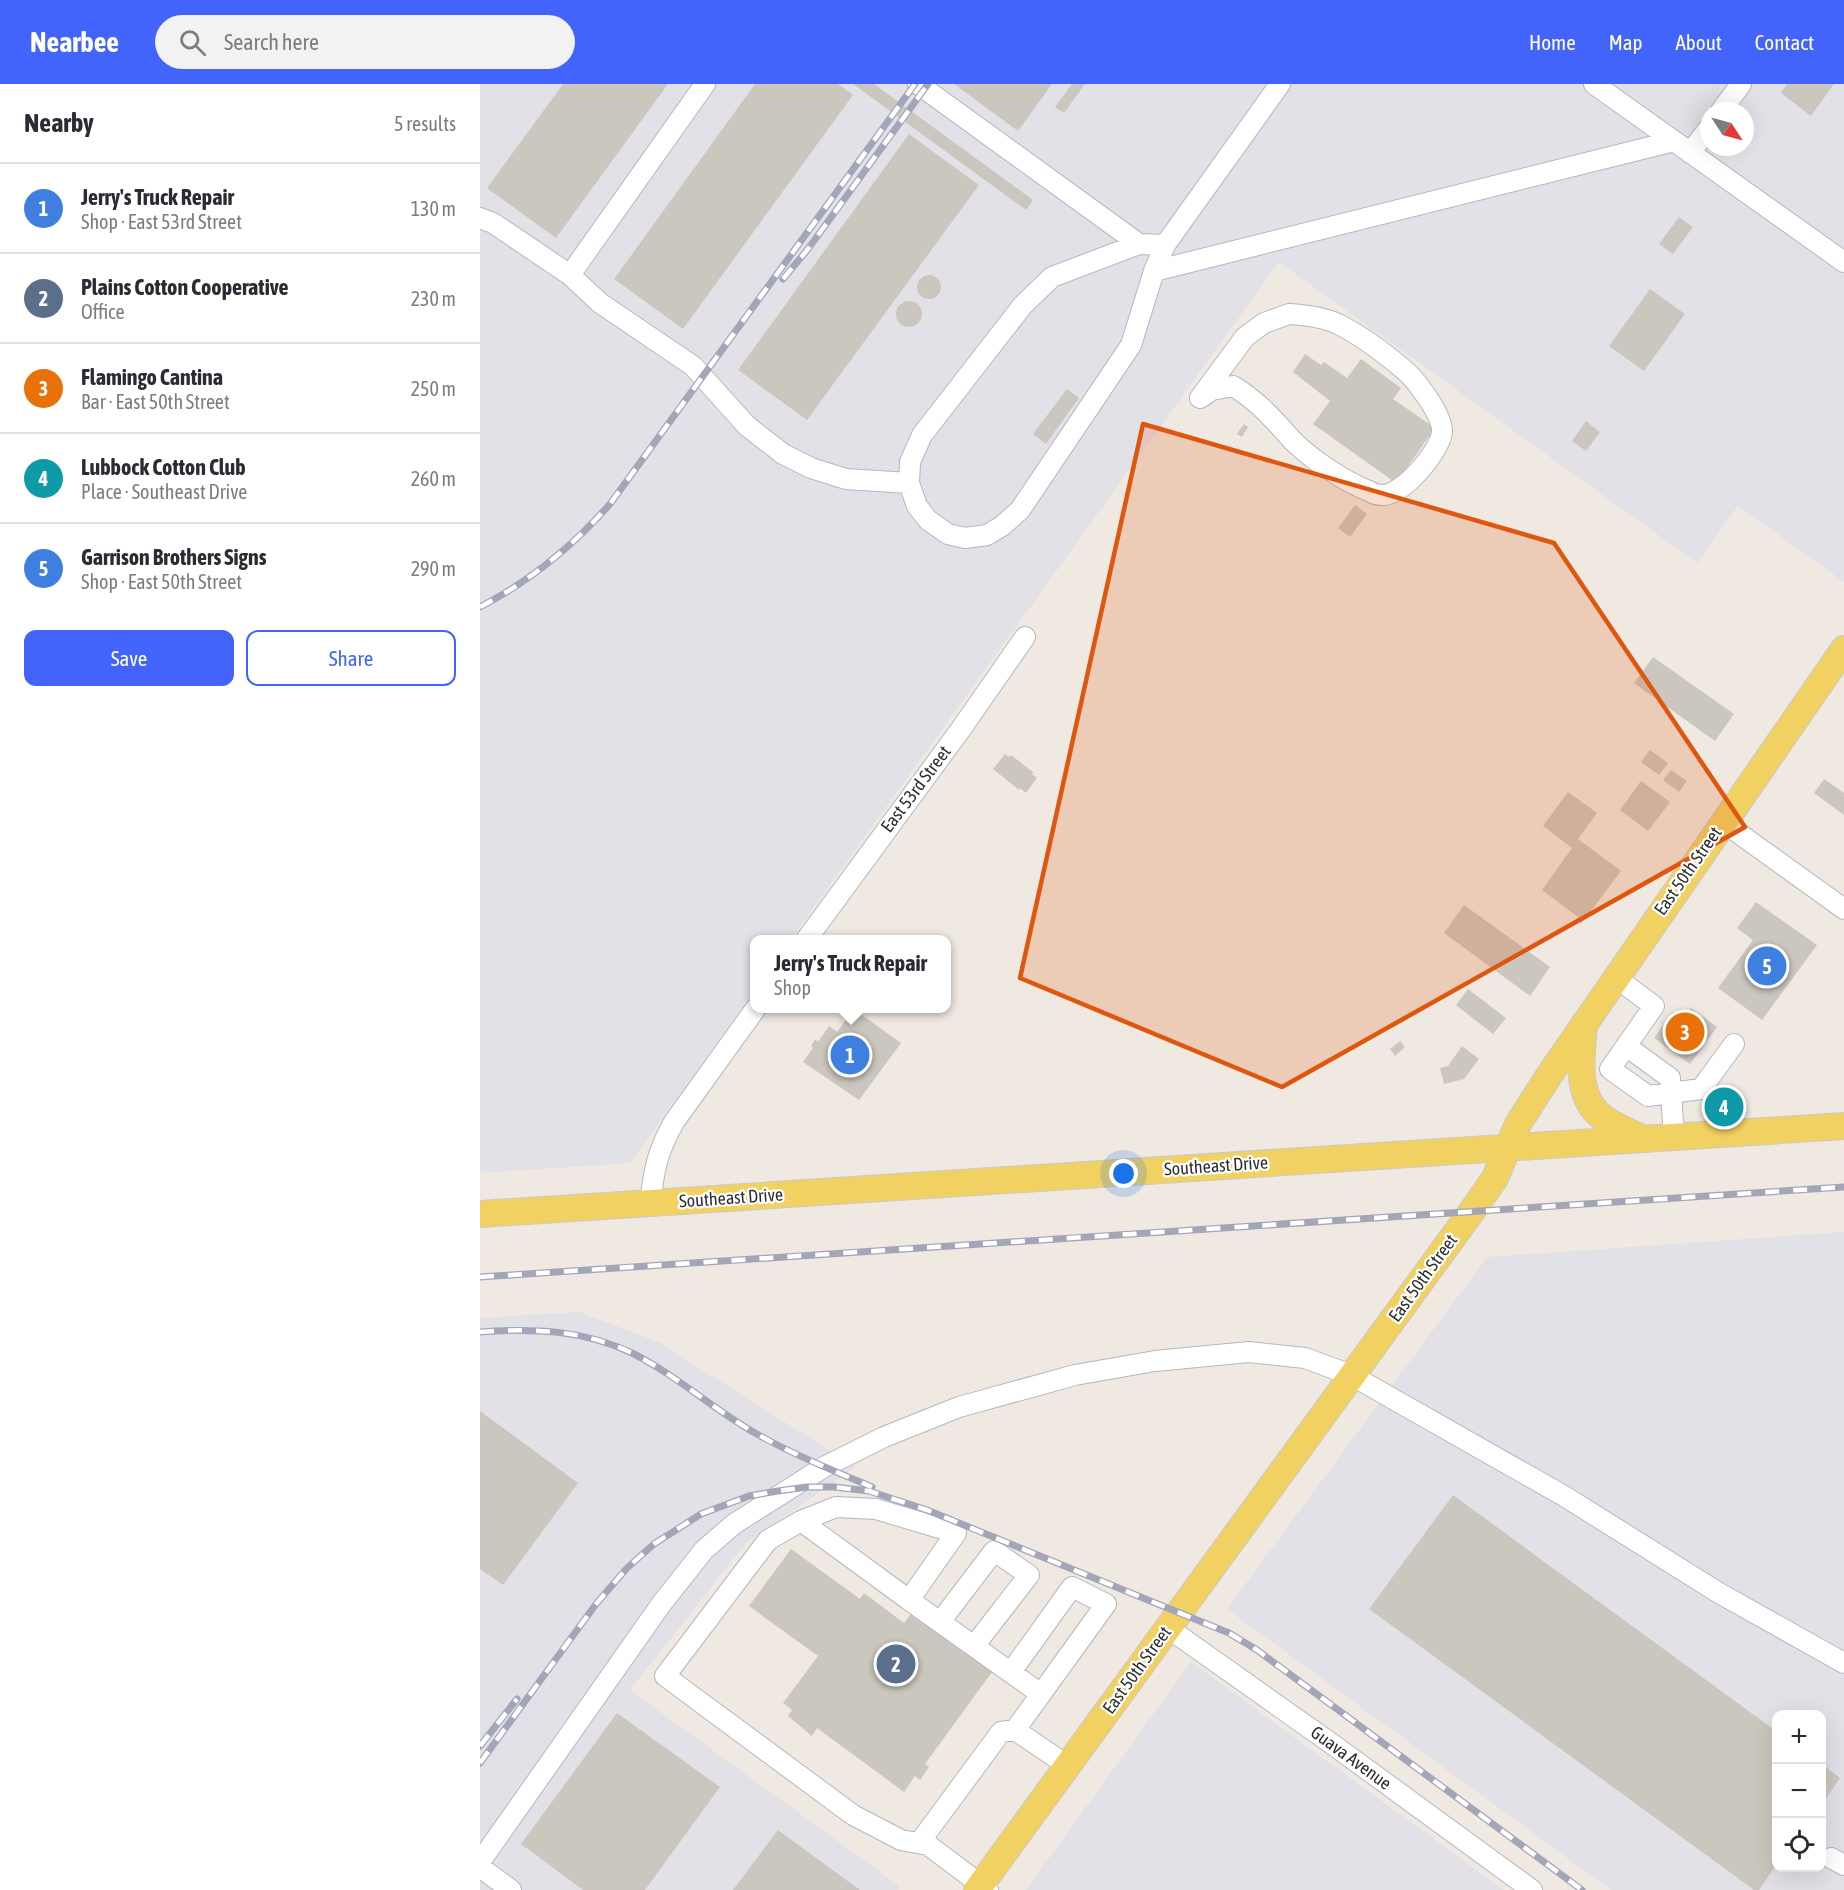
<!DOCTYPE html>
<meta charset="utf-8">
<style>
body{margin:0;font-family:"Asap Condensed",sans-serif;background:#f2f2f3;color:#2b2b33}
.controls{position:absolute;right:18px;bottom:18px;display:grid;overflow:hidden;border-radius:12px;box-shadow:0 6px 24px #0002}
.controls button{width:54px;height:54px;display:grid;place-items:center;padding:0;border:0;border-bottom:2px solid #e1e1e2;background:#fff;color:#2b2b33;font:30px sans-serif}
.compass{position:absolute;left:1220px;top:18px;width:54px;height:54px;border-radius:50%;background:#fff;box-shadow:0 6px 24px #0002;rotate:126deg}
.you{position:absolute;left:644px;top:1090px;width:21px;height:21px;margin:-15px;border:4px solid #fff;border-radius:50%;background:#1a73e8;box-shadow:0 0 0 9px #1a73e833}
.badge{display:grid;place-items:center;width:39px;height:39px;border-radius:50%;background:#4264fb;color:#fff;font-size:20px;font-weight:700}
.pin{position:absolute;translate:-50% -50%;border:3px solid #fff;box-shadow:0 2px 6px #0006}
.popup{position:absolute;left:270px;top:851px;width:201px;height:78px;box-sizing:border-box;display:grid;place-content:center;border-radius:12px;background:#fff;filter:drop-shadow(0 2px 4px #0005);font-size:20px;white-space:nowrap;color:#7c7c81}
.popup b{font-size:22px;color:#2b2b33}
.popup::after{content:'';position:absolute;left:50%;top:100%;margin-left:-12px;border:12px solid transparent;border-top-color:#fff}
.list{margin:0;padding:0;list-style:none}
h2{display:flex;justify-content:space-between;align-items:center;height:78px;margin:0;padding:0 24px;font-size:26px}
h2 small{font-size:20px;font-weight:400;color:#7c7c81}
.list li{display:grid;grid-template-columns:39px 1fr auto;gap:18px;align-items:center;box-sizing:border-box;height:90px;padding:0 24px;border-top:2px solid #e1e1e2}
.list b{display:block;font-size:22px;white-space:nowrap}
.list p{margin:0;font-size:20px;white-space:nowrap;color:#7c7c81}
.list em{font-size:20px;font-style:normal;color:#7c7c81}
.actions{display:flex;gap:12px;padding:18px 24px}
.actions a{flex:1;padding:14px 0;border:2px solid #4264fb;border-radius:12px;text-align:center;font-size:21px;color:#4264fb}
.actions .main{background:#4264fb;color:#fff}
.icon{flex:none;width:33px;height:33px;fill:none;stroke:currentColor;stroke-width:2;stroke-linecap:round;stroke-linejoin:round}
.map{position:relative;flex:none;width:1364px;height:1806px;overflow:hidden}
header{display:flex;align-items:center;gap:36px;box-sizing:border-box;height:84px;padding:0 30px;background:#4264fb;color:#fff}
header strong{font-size:28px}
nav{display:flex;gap:33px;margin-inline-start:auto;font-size:21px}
.search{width:420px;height:54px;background:#f2f2f3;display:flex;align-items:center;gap:15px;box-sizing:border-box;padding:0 21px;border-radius:33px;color:#7c7c81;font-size:22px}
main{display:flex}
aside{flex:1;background:#fff}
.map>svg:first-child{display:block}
.industrial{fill:#e3e1e8;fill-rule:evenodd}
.building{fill:#cbc7bf}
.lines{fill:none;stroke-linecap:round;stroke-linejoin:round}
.minor-casing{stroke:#b4b7c1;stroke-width:22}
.major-casing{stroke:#c9c9c9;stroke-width:28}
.minor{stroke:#fff;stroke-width:20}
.major{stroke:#f2d163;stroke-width:26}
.rail-casing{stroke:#a3a6b8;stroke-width:7}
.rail{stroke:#fff;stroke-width:4.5;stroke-dasharray:14;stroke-linecap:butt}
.marked{fill:#df570e;fill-opacity:0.2;stroke:#df570e;stroke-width:4.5;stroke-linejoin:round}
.labels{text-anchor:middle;stroke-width:4.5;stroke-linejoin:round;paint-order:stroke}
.street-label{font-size:18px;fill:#2e2e2e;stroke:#fff}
</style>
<header>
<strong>Nearbee</strong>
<div class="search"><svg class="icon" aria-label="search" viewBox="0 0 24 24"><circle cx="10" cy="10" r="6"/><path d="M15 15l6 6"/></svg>Search here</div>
<nav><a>Home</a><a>Map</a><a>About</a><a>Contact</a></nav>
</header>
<main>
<aside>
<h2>Nearby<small>5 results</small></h2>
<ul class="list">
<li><span class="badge" style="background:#3f7fe0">1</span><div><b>Jerry's Truck Repair</b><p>Shop · East 53rd Street</p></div><em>130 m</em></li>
<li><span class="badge" style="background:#5c6f8a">2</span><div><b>Plains Cotton Cooperative</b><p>Office</p></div><em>230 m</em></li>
<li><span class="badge" style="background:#e8710a">3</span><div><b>Flamingo Cantina</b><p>Bar · East 50th Street</p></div><em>250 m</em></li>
<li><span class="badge" style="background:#0f9aa8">4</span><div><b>Lubbock Cotton Club</b><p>Place · Southeast Drive</p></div><em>260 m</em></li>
<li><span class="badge" style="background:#3f7fe0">5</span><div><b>Garrison Brothers Signs</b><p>Shop · East 50th Street</p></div><em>290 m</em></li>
</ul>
<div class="actions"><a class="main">Save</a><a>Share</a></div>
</aside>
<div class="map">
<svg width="1364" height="1806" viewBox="0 0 1364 1806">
<rect width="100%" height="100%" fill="#efe9e1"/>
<!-- industrial -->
<path class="industrial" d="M 0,0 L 1364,0 L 1364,498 L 1258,422 L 1217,479 L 799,178 L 311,855 L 274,856 L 274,907 L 150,1079 L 0,1089 ZM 1229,27 L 1265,27 L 1265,63 L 1229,63 Z
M 1364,1148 L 1364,1806 L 1131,1806 L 747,1525 L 1007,1173 ZM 1296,1630 L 1342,1630 L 1342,1784 L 1296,1784 Z
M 99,1228 L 178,1258 L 376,1383 L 266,1459 L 150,1606 L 418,1801 L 418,1806 L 0,1806 L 0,1234 Z
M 711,1578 L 1024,1806 L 546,1806 Z"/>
<!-- building -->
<path class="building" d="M 83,0 L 188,0 L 76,154 L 7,104 Z
M 275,0 L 358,0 L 373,11 L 203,245 L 134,195 Z
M 373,0 L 394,0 L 553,116 L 546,126 Z
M 474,0 L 572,0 L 538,47 Z
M 592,0 L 605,0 L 584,29 L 575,23 Z
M 1307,0 L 1354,0 L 1331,32 L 1301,9 Z
M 429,50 L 499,101 L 327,336 L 258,286 Z
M 1199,133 L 1213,143 L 1193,170 L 1179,160 Z
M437 203a12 12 0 1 1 24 0a12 12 0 1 1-24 0Z
M 1170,205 L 1205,230 L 1164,287 L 1129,262 Z
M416 230a13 13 0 1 1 26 0a13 13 0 1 1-26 0Z
M 825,270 L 841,281 L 844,278 L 867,294 L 881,275 L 921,304 L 913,315 L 955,344 L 916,399 L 833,340 L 850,317 L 813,288 Z
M 587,305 L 599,314 L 566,360 L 553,350 Z
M 1106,337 L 1120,348 L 1106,367 L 1092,357 Z
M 764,340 L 768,343 L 762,353 L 757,350 Z
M 875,421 L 887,430 L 870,453 L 858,444 Z
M 1173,573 L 1254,630 L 1235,657 L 1154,599 Z
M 1170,666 L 1188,679 L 1179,691 L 1161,678 Z
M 525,670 L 529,673 L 531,671 L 553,688 L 552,690 L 557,694 L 546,709 L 540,704 L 539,706 L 513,685 Z
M 1191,686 L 1207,697 L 1199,708 L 1183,696 Z
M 1344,695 L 1364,709 L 1364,731 L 1334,709 Z
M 1161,697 L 1190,718 L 1168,747 L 1140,726 Z
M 1088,708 L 1117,729 L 1098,755 L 1141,787 L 1101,840 L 1096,836 L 1098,833 L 1062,806 L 1092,764 L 1063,742 Z
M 1276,818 L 1337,861 L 1282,936 L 1238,904 L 1273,856 L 1257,844 Z
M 984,821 L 1070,883 L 1050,912 L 964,849 Z
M 988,905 L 1026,934 L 1013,950 L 976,921 Z
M 1211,924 L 1237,943 L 1210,980 L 1174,954 L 1193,928 L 1203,935 Z
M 374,925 L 421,959 L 379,1016 L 323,978 L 333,964 L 331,962 L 335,955 L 338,958 L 349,942 L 357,948 Z
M 920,957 L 925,963 L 915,972 L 910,965 Z
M 982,962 L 999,975 L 984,995 L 964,1000 L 960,984 L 968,982 Z
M 0,1327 L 98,1399 L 23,1501 L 0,1485 Z
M 973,1411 L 1296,1647 L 1296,1781 L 1279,1806 L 1274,1806 L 889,1525 Z
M 311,1465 L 380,1515 L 384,1509 L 424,1539 L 431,1530 L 512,1588 L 445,1680 L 449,1683 L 440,1696 L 435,1692 L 424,1708 L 337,1644 L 332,1652 L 308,1632 L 312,1626 L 303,1619 L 338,1572 L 269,1522 Z
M 137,1629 L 240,1703 L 165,1806 L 103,1806 L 41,1760 Z
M 1342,1680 L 1360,1694 L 1342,1720 Z
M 298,1746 L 380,1806 L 253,1806 Z"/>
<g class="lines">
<defs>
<path id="minor" d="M 438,0 L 659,160
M 1114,0 L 1364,178
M 1241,27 L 1261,0
M 1210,69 L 1229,44
M 0,134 L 13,139 L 90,191 L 120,219 L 213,282 L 267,342 L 303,370 L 331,384 L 366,395 L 429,399
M 685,161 L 659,160 L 572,193 L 543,221 L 442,351 L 430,378 L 429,399 L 437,422 L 448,436 L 468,450 L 485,454 L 507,451 L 522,442 L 540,426 L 651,261 L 674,187 L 685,161 L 800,0
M 674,187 L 1194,57
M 90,191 L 225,0
M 809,230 C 826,231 843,233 858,240 C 880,251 903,268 922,284 C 935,294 963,331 962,348 C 960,368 922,412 902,411 C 898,411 892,409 889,407 C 865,398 831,375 813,357 C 794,336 778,317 753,302 L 732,306 L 720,314 L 765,253 L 784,239 Z
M 1243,738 L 1364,825
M 326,856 L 481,645 L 545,553
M 1135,893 L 1174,922 L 1130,985 L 1168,1012 L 1221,1005 L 1254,960
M 1146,962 L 1190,994 L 1194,1054
M 170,1119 C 174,1086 177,1068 194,1038 L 276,924
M 321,1437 L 429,1516
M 460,1538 L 514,1467 L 549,1491 L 494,1562
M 688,1544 L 852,1660 L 1052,1806
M 531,1588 L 592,1503 L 626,1520 L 561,1610
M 439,1759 L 521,1648 L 535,1646
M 1351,1774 L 1364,1781
M 0,1778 L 182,1519 L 224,1466 L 254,1440 L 344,1383 L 404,1353 L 479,1323 L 595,1291 L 675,1277 L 769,1268 L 825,1274 L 871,1291 L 1084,1412 L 1239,1509 L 1364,1579
M 0,1783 L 31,1806
M 508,1806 L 448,1761 L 421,1756 L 373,1731 L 185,1592 L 288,1456 L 321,1437 L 356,1423 L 396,1425 L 476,1449 L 429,1516 L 561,1610 L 535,1646 L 588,1682"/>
<path id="major" d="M 1104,940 C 1102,970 1094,1012 1122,1033 C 1135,1043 1150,1048 1164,1055
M 0,1130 L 1364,1042
M 497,1806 L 992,1127 L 1015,1094 L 1038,1040 L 1070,990 L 1364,565"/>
</defs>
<!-- minor casing -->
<use href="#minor" class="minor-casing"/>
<!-- major casing -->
<use href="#major" class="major-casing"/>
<!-- minor -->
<use href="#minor" class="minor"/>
<!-- major -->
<use href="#major" class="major"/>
<defs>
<path id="rail" d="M 303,195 L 328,165 L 448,0
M 0,523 C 50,497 93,462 130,420 L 435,0
M 0,1193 L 1364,1103
M 0,1248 C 54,1244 103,1246 152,1269 C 196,1291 233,1325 275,1349 C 312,1370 352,1386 392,1403
M 0,1662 L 37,1615
M 0,1679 L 116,1520 L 147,1484 L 174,1460 L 221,1430 L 269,1412 L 298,1407 L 327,1403 L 354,1403 L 389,1407 L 447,1426 L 749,1549 L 777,1566 L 1102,1806"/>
</defs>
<!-- rail casing -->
<use href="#rail" class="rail-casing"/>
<!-- rail -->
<use href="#rail" class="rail"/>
</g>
<!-- marked area -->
<path class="marked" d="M 663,340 L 1074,459 L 1265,743 L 802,1003 L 540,894 Z"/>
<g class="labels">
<!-- street labels -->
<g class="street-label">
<text transform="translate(436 705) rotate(-53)" y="6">East 53rd Street</text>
<text transform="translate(1208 787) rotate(-55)" y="6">East 50th Street</text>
<text transform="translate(736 1082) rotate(-4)" y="6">Southeast Drive</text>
<text transform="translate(251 1114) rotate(-4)" y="6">Southeast Drive</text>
<text transform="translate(943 1194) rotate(-54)" y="6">East 50th Street</text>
<text transform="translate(657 1586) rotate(-54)" y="6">East 50th Street</text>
<text transform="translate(871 1674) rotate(36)" y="6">Guava Avenue</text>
</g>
</g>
</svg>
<div class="controls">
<button>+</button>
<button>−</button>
<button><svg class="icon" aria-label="locate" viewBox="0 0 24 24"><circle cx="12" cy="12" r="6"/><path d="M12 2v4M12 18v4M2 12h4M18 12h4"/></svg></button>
</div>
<svg class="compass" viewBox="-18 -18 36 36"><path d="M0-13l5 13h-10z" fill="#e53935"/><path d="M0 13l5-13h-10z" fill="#7c7c81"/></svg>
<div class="you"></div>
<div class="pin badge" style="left:370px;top:971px;background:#3f7fe0">1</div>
<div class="popup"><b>Jerry's Truck Repair</b>Shop</div>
<div class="pin badge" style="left:416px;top:1580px;background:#5c6f8a">2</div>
<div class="pin badge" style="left:1205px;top:948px;background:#e8710a">3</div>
<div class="pin badge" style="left:1244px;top:1023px;background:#0f9aa8">4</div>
<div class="pin badge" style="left:1287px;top:882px;background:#3f7fe0">5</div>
</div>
</main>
